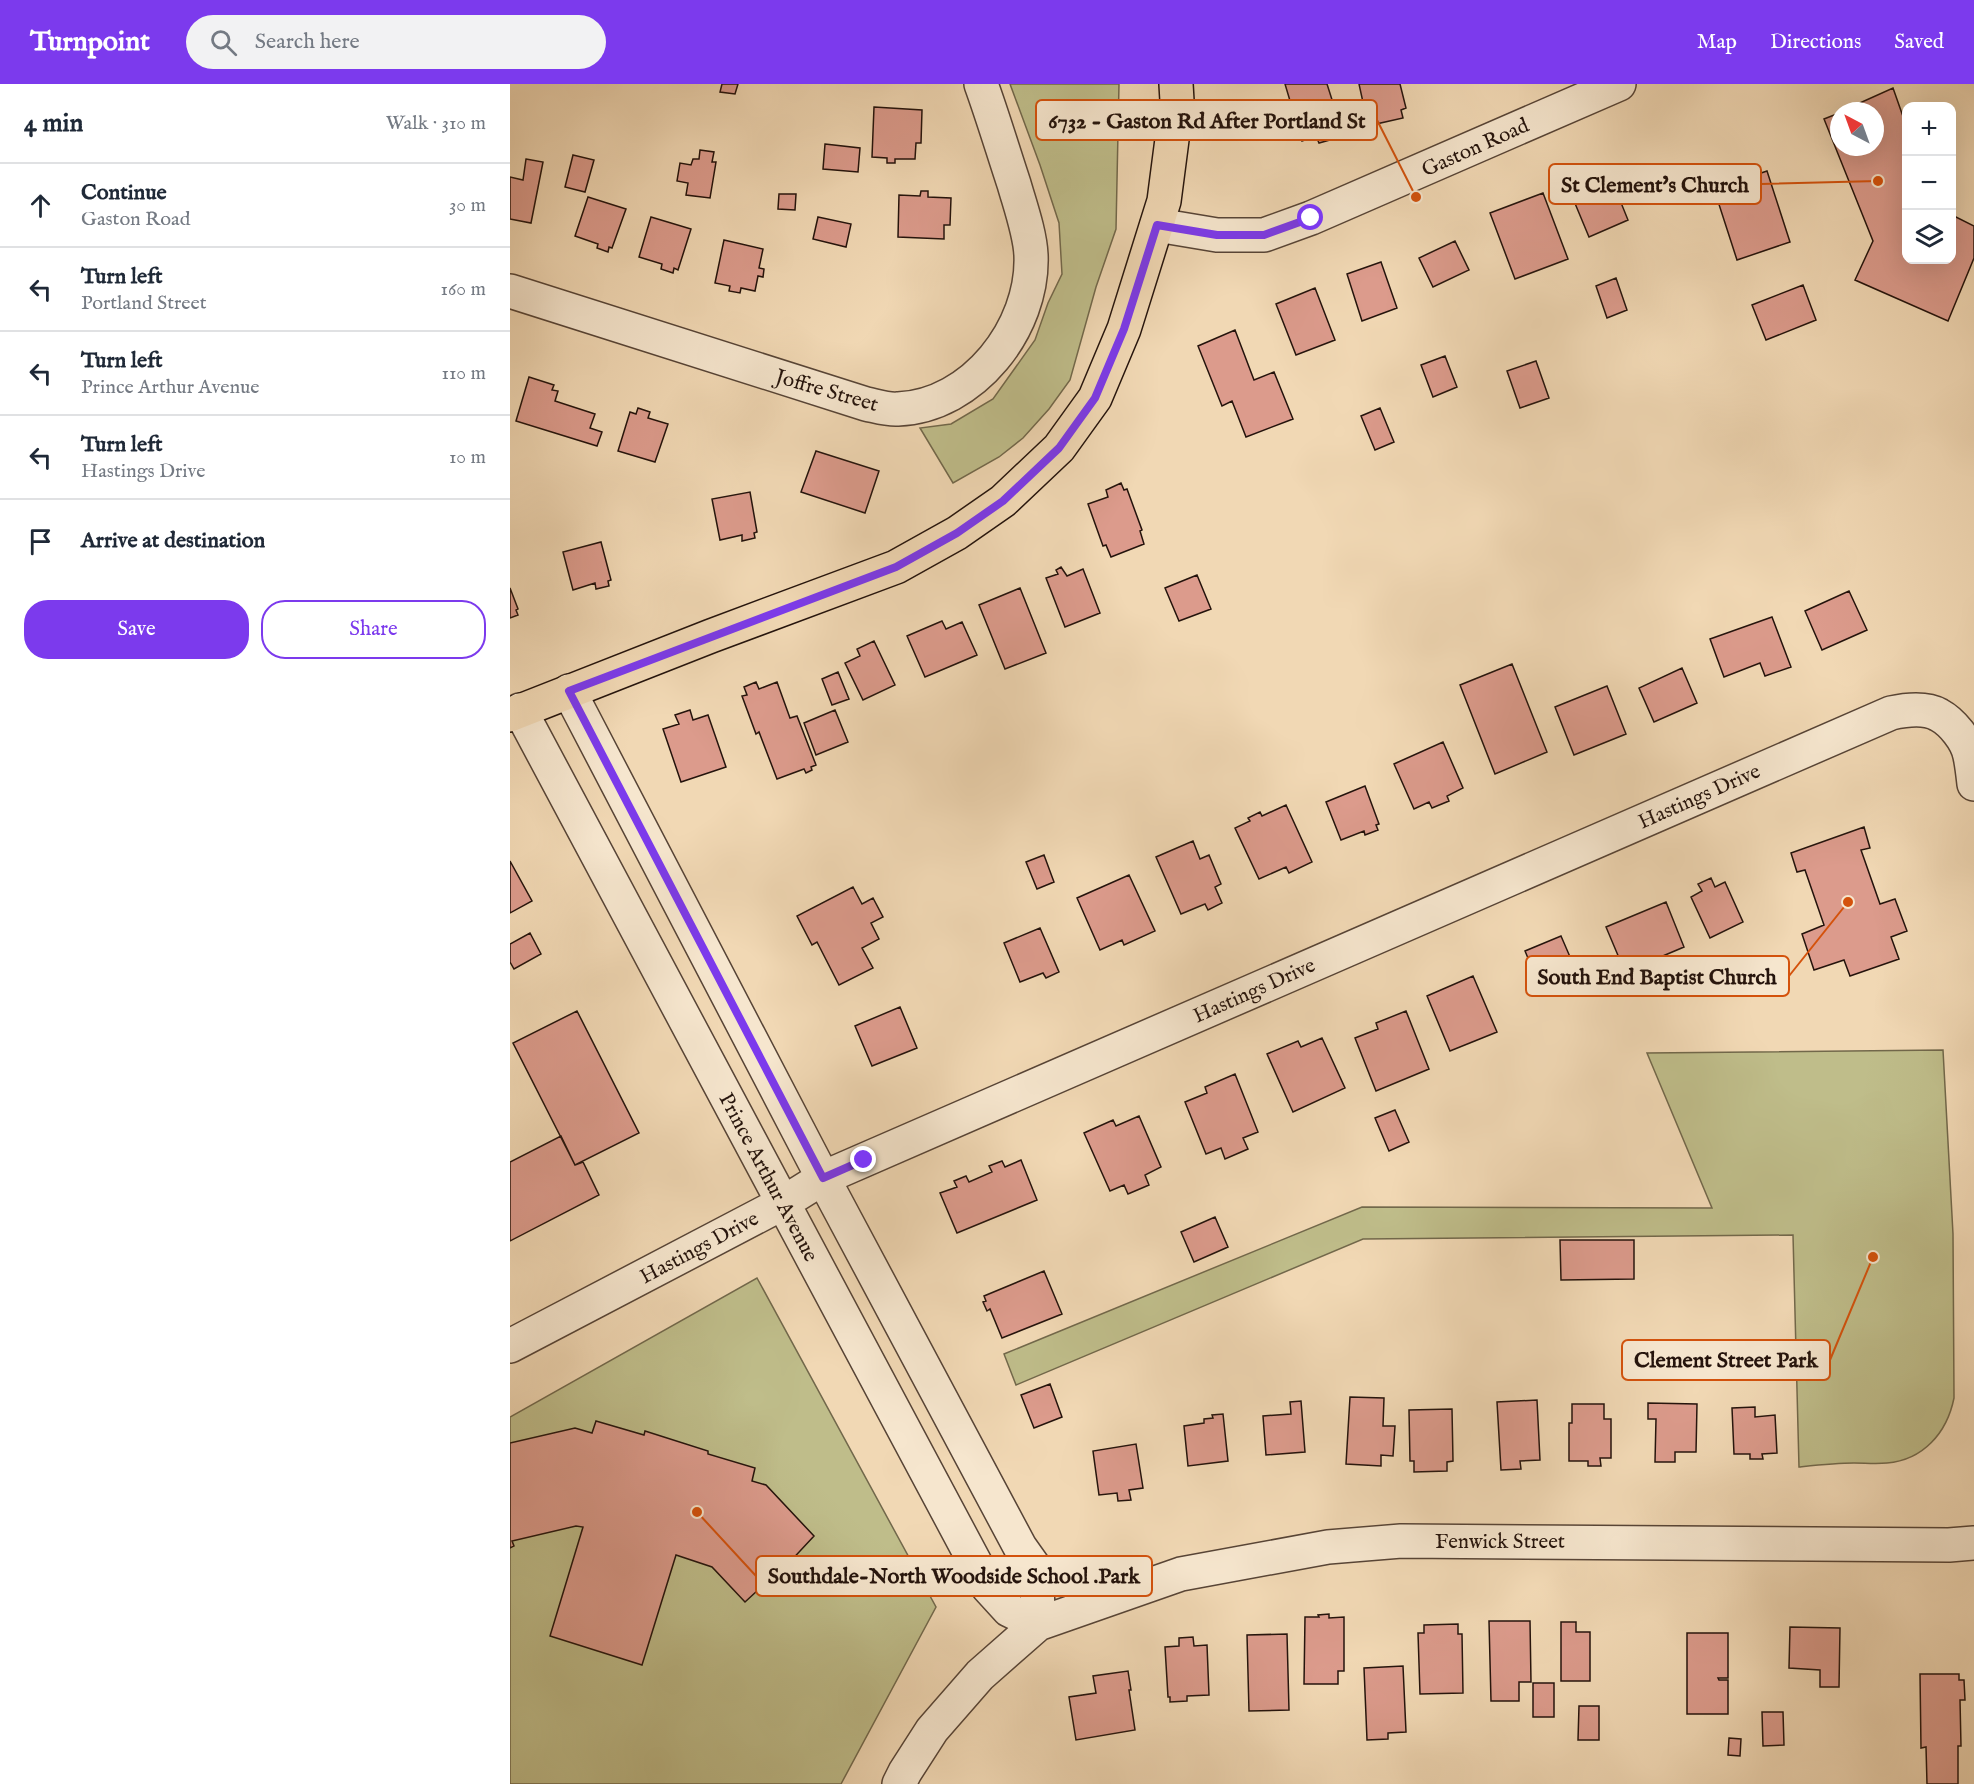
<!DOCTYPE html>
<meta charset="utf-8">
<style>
body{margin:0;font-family:"IM FELL English",serif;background:#f2f2f3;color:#1f2937}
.controls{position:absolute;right:18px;top:18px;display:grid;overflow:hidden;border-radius:12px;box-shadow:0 6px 24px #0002}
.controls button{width:54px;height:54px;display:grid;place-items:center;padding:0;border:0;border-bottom:2px solid #e0e1e3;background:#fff;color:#1f2937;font:30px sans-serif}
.compass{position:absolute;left:1320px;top:18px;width:54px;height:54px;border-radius:50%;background:#fff;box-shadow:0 6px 24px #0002;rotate:319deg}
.stop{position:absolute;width:18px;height:18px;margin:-14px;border:4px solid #7c3aed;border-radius:50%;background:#fff}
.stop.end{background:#7c3aed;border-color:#fff;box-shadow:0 2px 6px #0008}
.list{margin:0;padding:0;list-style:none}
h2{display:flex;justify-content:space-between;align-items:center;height:78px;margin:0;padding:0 24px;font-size:26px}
h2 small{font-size:20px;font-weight:400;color:#747a83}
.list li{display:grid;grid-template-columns:39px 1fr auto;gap:18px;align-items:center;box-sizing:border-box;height:84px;padding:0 24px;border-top:2px solid #e0e1e3}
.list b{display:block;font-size:22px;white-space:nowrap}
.list p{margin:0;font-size:20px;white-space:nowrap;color:#747a83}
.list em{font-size:20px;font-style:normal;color:#747a83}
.actions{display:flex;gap:12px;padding:18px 24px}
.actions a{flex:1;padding:14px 0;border:2px solid #7c3aed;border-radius:24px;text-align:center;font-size:21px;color:#7c3aed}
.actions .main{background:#7c3aed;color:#fff}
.icon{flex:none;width:33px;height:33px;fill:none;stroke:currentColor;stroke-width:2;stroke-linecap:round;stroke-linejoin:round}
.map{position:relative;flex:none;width:1464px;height:1700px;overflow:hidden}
header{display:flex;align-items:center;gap:36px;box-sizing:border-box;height:84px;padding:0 30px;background:#7c3aed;color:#fff}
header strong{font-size:28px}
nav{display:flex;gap:33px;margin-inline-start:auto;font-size:21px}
.search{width:420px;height:54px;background:#f2f2f3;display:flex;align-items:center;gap:15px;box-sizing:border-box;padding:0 21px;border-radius:33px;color:#747a83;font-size:22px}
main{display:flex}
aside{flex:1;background:#fff}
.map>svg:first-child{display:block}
.green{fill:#bfbd8a;stroke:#72684b;stroke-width:1.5}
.building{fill:#dc9b8c;stroke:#24130c;stroke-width:1.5}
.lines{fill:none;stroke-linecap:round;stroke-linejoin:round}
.minor-casing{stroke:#574436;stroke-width:36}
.major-casing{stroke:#24130c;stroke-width:36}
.minor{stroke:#f6e6ce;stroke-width:33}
.major{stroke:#f1d8b4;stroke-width:33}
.route{stroke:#7c3aed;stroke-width:8}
.labels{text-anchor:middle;stroke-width:4.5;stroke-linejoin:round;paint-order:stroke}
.street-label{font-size:21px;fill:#24130c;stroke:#f6e6ce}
.leader{fill:none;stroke:#d4520c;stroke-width:2}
.callout-dot{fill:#d4520c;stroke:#f6e6ce;stroke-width:2}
.callout{fill:#f6e6ce;stroke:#d4520c;stroke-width:2}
.callout-label{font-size:22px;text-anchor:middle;font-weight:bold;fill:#24130c}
</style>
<header>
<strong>Turnpoint</strong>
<div class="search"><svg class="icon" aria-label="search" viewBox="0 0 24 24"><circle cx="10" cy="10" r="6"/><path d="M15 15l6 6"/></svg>Search here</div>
<nav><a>Map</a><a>Directions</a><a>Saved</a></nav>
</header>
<main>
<aside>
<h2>4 min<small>Walk · 310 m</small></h2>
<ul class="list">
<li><svg class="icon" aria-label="ahead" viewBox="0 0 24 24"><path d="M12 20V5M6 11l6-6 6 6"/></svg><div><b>Continue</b><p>Gaston Road</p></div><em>30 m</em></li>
<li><svg class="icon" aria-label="left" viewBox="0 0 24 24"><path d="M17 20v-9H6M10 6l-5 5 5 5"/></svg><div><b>Turn left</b><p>Portland Street</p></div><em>160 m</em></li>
<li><svg class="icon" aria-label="left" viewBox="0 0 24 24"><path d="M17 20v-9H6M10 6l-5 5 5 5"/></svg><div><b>Turn left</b><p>Prince Arthur Avenue</p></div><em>110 m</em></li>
<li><svg class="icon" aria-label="left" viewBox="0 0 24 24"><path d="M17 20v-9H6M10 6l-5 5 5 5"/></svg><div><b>Turn left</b><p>Hastings Drive</p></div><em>10 m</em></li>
<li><svg class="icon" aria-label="arrive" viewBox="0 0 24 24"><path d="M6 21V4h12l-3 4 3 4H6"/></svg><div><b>Arrive at destination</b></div></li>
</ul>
<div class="actions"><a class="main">Save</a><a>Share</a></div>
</aside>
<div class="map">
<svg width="1464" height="1700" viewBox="0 0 1464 1700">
<rect width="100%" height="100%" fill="#f1d8b4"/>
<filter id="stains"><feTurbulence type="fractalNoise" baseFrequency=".00333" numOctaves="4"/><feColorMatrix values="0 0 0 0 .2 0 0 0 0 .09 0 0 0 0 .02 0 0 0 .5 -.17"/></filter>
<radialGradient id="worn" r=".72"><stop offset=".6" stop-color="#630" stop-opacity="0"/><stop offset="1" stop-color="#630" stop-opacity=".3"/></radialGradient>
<!-- green -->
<path class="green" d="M 500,0 L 609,0 L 606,145 L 586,203 L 560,296 L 539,325 L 513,354 L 489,373 L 443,399 L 410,344 L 441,340 L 483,315 L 525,256 L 538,219 L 552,190 L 549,139 L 530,81 Z
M 1433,966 L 1443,1150 L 1444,1314 C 1437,1349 1413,1376 1377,1379 C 1366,1380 1355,1379 1344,1379 C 1326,1379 1308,1381 1289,1383 L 1283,1151 L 853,1155 L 506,1301 L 494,1270 L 852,1123 L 1202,1124 L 1137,969 Z
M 247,1194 L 426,1523 L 331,1700 L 0,1700 L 0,1333 Z"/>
<!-- building -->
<path class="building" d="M 212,0 L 228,0 L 225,10 L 210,8 Z
M 775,0 L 817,0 L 831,44 L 818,48 L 820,56 L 809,59 L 806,52 L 792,57 Z
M 849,0 L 890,0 L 896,24 L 891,26 L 893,34 L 866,40 L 864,30 L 856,32 Z
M 1383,4 L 1396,41 L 1396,176 L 1442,176 L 1442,131 L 1464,142 L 1464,174 L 1438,237 L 1345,196 L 1363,157 L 1314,35 L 1329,29 L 1329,63 L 1365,63 L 1365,27 L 1332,27 Z
M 364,23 L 412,26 L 411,59 L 406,59 L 405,75 L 385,75 L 385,79 L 377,79 L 377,74 L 362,73 Z
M 315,60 L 350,64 L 348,88 L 313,85 Z
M 190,66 L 204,68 L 202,78 L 206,78 L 200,114 L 176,111 L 178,99 L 167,97 L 170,79 L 181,81 L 183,75 L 189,75 Z
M 63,71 L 84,76 L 75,108 L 55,103 Z
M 16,75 L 33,78 L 21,139 L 0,135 L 0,93 L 13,96 Z
M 1257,87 L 1280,158 L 1227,176 L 1204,105 Z
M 1099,89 L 1118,136 L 1079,153 L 1059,105 Z
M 411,107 L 418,107 L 418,113 L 441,114 L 440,141 L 434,141 L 434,155 L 388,153 L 389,111 L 410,112 Z
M 1033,109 L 1058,175 L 1005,195 L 980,129 Z
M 269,110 L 286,110 L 285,126 L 268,125 Z
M 78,113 L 116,125 L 102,164 L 99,163 L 98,168 L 87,164 L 88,160 L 65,152 Z
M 141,133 L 181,145 L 168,186 L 164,184 L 163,189 L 151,185 L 152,180 L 129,173 Z
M 308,133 L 341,140 L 336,163 L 303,155 Z
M 214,156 L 253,165 L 249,184 L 254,185 L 253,193 L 248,192 L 245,207 L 231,204 L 230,209 L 219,207 L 220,202 L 205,199 Z
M 945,157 L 959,186 L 923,203 L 909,174 Z
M 871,178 L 887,224 L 852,237 L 837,190 Z
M 1106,194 L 1117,226 L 1097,234 L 1086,202 Z
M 1293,201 L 1306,236 L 1256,256 L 1242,221 Z
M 805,204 L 825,256 L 786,271 L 766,220 Z
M 725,246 L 744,296 L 764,288 L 783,335 L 736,353 L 722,317 L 712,322 L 688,262 Z
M 935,272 L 947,303 L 923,313 L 911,281 Z
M 1026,277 L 1039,314 L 1010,324 L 997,287 Z
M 19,293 L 44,301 L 42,306 L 48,307 L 45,317 L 85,330 L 80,344 L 92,348 L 87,362 L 6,337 Z
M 128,324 L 140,328 L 138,334 L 158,340 L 145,378 L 108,367 L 120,328 L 126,330 Z
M 870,324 L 884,358 L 865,366 L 851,332 Z
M 306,367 L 369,387 L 355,429 L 291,408 Z
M 611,399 L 614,406 L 617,405 L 632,446 L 630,447 L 634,460 L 601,473 L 596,461 L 593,462 L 578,420 L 598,413 L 596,406 Z
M 240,408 L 247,448 L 244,449 L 245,454 L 232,457 L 232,451 L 210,456 L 202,415 Z
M 91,458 L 101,496 L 98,497 L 99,502 L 86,505 L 85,499 L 63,506 L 53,468 Z
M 551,483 L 557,492 L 573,485 L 590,529 L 555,543 L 536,494 L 548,490 L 546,486 Z
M 687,491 L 701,525 L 669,537 L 655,504 Z
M 0,504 L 8,525 L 6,526 L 8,531 L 0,534 Z
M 510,504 L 536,569 L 495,585 L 469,521 Z
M 1339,507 L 1357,546 L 1312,566 L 1295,527 Z
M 1262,533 L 1281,583 L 1255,592 L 1250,579 L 1214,593 L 1200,555 Z
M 432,537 L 436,545 L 452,538 L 467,571 L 415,593 L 397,552 Z
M 364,557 L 385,601 L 353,616 L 335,579 L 350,572 L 347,565 Z
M 1002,580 L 1037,668 L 985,690 L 950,601 Z
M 1172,584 L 1187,619 L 1144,638 L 1129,604 Z
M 328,588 L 339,615 L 322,621 L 312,595 Z
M 246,598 L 249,605 L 267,598 L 280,634 L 287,632 L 306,681 L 301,683 L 302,686 L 296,689 L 294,685 L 267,695 L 249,648 L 246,650 L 232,612 L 237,611 L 234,603 Z
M 1097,602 L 1116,650 L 1064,671 L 1045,623 Z
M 180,626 L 183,636 L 198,631 L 216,683 L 171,698 L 153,645 L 169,640 L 165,631 Z
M 325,626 L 338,658 L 306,671 L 294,639 Z
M 933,658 L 953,704 L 937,712 L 939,717 L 922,724 L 919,718 L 904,725 L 884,680 Z
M 855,702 L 869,740 L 866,741 L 868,746 L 855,751 L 854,747 L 831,756 L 816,718 Z
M 776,721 L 802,778 L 779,789 L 776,783 L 749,795 L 725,744 L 740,737 L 738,734 L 750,728 L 752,732 Z
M 1354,743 L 1360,764 L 1351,766 L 1370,820 L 1385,815 L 1397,847 L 1381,853 L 1389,875 L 1340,892 L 1334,876 L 1304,886 L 1292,850 L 1314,841 L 1295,786 L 1287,788 L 1281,769 Z
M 683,757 L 690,775 L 699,771 L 711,800 L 705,803 L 712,819 L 698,826 L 695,820 L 671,830 L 646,773 Z
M 534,771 L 544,798 L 527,805 L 516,778 Z
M 0,777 L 22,817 L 0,829 Z
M 619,791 L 645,847 L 614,861 L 612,856 L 590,866 L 567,814 Z
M 1201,794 L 1205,803 L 1215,798 L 1233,838 L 1200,854 L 1181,813 L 1192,807 L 1188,800 Z
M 343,803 L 352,820 L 363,814 L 373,833 L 361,839 L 369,855 L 352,864 L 363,884 L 329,901 L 307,858 L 302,861 L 287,832 Z
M 1156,818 L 1174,863 L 1115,888 L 1096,843 Z
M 530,844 L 549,888 L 536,894 L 533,889 L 510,898 L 494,859 Z
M 20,849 L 31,870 L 4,885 L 0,878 L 0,860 Z
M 1051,852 L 1067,889 L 1031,905 L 1015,867 Z
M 963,892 L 987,948 L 940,967 L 917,912 Z
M 390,923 L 407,964 L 362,982 L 345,942 Z
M 67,927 L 129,1049 L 65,1081 L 3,959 Z
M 896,927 L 919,985 L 866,1007 L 845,954 L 868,945 L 866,939 Z
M 812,954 L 835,1004 L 783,1028 L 757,970 L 788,957 L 791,963 Z
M 725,990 L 748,1048 L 733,1054 L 738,1065 L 715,1075 L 711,1064 L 696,1070 L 675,1018 L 697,1009 L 695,1003 Z
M 885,1026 L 899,1058 L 879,1067 L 865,1034 Z
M 629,1032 L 651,1083 L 635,1091 L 639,1101 L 618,1110 L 614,1101 L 600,1107 L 574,1049 L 603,1036 L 606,1042 Z
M 51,1052 L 65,1081 L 73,1078 L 89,1111 L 0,1157 L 0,1078 Z
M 511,1076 L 527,1116 L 447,1149 L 430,1109 L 447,1103 L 444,1097 L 456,1092 L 459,1098 L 482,1088 L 479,1082 L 492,1077 L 495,1083 Z
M 705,1133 L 718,1163 L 684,1178 L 671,1148 Z
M 1050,1156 L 1124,1156 L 1124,1195 L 1051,1196 Z
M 534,1187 L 552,1230 L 492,1254 L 480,1225 L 477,1227 L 473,1218 L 476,1217 L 474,1212 Z
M 540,1300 L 552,1333 L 524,1344 L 511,1311 Z
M 840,1313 L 874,1314 L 873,1342 L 885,1342 L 883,1372 L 871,1371 L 871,1382 L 836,1380 Z
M 1027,1316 L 1030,1376 L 1010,1377 L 1011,1385 L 991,1386 L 987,1318 Z
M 791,1317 L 795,1368 L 756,1371 L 753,1332 L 781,1330 L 780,1318 Z
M 1138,1319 L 1187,1320 L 1186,1368 L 1165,1368 L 1165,1378 L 1145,1378 L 1146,1335 L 1138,1335 Z
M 1062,1320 L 1094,1320 L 1094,1335 L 1101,1335 L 1101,1374 L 1090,1374 L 1091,1382 L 1078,1382 L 1078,1377 L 1059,1377 L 1059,1339 L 1062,1339 Z
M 1245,1323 L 1245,1333 L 1265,1331 L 1267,1369 L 1252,1370 L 1253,1375 L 1240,1375 L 1240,1370 L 1224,1370 L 1222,1324 Z
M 942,1325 L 943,1377 L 937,1378 L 937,1387 L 904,1388 L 904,1377 L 900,1377 L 899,1326 Z
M 713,1330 L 718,1377 L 678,1382 L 674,1342 L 694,1339 L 694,1335 L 703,1334 L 702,1331 Z
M 86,1337 L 134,1351 L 135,1347 L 198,1367 L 198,1370 L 245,1384 L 242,1397 L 256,1401 L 304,1452 L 263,1496 L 261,1494 L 235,1518 L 202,1483 L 166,1471 L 132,1581 L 40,1552 L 73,1443 L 66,1442 L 2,1457 L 4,1462 L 0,1464 L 0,1359 L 65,1344 L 82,1349 Z
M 626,1360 L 633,1404 L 619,1406 L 621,1416 L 608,1417 L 607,1409 L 589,1411 L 583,1367 Z
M 819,1530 L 819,1534 L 834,1533 L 834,1587 L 828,1587 L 828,1600 L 794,1600 L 795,1533 L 809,1533 L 808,1531 Z
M 979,1537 L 1020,1537 L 1021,1598 L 1009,1598 L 1009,1617 L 981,1617 Z
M 1051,1538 L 1066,1538 L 1066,1548 L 1080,1548 L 1080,1597 L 1051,1597 Z
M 948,1540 L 948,1550 L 952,1550 L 953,1609 L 910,1610 L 908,1549 L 914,1549 L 914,1541 Z
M 1280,1543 L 1330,1544 L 1329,1603 L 1310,1603 L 1310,1586 L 1279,1584 Z
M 1177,1549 L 1218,1549 L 1218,1594 L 1208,1594 L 1209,1596 L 1218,1596 L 1218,1630 L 1177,1630 Z
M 777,1550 L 779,1626 L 739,1627 L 737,1551 Z
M 683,1553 L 684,1562 L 697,1561 L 699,1611 L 677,1612 L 677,1617 L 660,1618 L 660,1613 L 658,1613 L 655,1563 L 669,1562 L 669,1554 Z
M 893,1582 L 896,1648 L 878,1649 L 878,1655 L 857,1656 L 854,1584 Z
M 618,1587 L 621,1606 L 619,1606 L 625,1646 L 566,1656 L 559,1613 L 586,1609 L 583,1592 Z
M 1410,1590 L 1449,1590 L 1449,1596 L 1454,1596 L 1455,1616 L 1450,1616 L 1451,1662 L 1448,1662 L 1448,1700 L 1417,1700 L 1416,1663 L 1411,1664 Z
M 1023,1599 L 1044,1599 L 1044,1633 L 1023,1633 Z
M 1069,1622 L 1089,1622 L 1089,1656 L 1068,1656 Z
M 1252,1628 L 1273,1628 L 1274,1661 L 1253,1662 Z
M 1219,1654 L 1231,1655 L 1230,1672 L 1218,1671 Z"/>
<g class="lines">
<defs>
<path id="minor" d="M 647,141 L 707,151 L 754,151 L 801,134 L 1109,0
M 0,207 L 356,320 C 366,322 378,326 388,325 C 463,322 524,244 521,171 C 520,149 510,121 504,100 C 493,67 483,33 471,0
M 59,607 L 313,1094 L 510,1463 L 527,1487 L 528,1540
M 10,626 L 478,1503 L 499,1526 L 528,1540
M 0,1262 L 273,1119 L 313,1094 L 1381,629 C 1395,626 1415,623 1429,631 C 1442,638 1457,656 1460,672 C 1462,681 1463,691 1464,700
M 389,1700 L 395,1688 L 422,1646 L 470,1591 L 528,1540 L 671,1490 L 818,1463 L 891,1457 L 1439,1461 L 1464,1459"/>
<path id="major" d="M 0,631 L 201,552 L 386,483 L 447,449 L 493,417 L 549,364 L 585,314 L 614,245 L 654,117 L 667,17 L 666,0"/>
</defs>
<!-- minor casing -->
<use href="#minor" class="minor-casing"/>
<!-- major casing -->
<use href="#major" class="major-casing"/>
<!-- minor -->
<use href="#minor" class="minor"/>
<!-- major -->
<use href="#major" class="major"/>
</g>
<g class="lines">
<!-- route -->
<path class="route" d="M 354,1076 L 313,1094 L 59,607 L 386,483 L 447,449 L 493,417 L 549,364 L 585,314 L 614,245 L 647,141 L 707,151 L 754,151 L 801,134"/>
</g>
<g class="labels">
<!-- street labels -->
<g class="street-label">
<text transform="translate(965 63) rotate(-24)" y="7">Gaston Road</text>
<text transform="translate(317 306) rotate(16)" y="7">Joffre Street</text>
<text transform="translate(1189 712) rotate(-24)" y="7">Hastings Drive</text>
<text transform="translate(744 906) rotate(-24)" y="7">Hastings Drive</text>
<text transform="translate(259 1093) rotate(62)" y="7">Prince Arthur Avenue</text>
<text transform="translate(189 1163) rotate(-28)" y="7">Hastings Drive</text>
<text x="990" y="1464">Fenwick Street</text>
</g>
</g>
<!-- callouts -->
<path class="leader" d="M906 113L867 36M1368 97L1251 100M1338 818L1279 892M1363 1173L1320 1276M187 1428L246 1492"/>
<g class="callout-dot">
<circle cx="906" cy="113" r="6"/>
<circle cx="1368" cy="97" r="6"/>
<circle cx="1338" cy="818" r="6"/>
<circle cx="1363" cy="1173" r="6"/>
<circle cx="187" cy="1428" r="6"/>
</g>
<g class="callout">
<rect x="526" y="16" width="341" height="40" rx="6"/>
<rect x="1039" y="80" width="212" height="40" rx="6"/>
<rect x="1016" y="872" width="263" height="40" rx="6"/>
<rect x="1112" y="1256" width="208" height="40" rx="6"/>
<rect x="246" y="1472" width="396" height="40" rx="6"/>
</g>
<g class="callout-label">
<text x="697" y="44">6732 - Gaston Rd After Portland St</text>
<text x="1145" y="108">St Clement's Church</text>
<text x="1147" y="900">South End Baptist Church</text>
<text x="1216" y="1283">Clement Street Park</text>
<text x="444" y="1499">Southdale-North Woodside School .Park</text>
</g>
<rect width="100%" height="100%" filter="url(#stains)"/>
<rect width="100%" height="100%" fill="url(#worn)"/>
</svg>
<div class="controls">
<button>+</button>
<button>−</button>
<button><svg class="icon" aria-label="layers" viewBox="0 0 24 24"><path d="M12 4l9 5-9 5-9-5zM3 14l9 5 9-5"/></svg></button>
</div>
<svg class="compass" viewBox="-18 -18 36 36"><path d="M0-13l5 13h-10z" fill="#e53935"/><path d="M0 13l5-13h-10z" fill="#747a83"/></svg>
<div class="stop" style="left:801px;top:134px"></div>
<div class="stop end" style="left:354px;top:1076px"></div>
</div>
</main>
